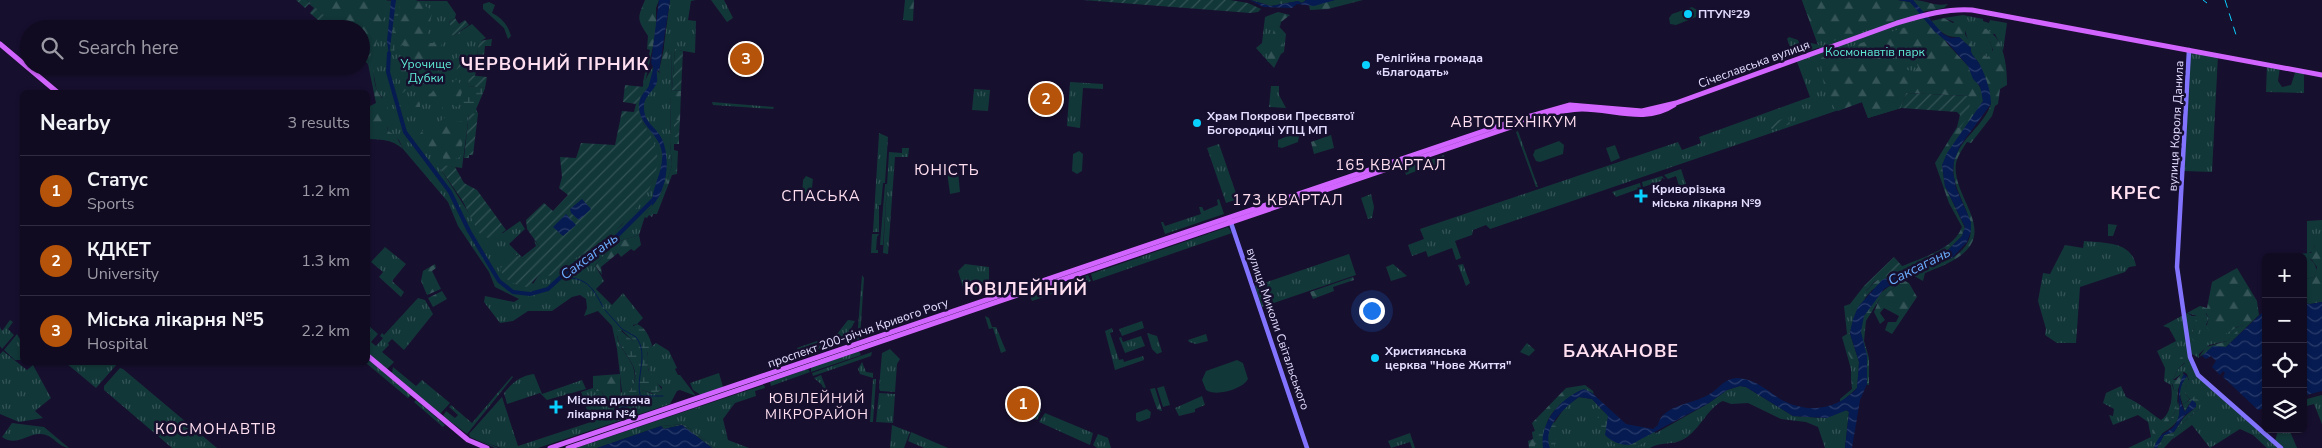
<!DOCTYPE html>
<meta charset="utf-8">
<style>
body{margin:0;font-family:"Nunito Sans",sans-serif;background:#1a142a;color:#f1f3f6}
.controls{position:absolute;right:15px;bottom:15px;display:grid;overflow:hidden;border-radius:8px;box-shadow:0 1px 4px #0004}
.controls button{width:45px;height:45px;display:grid;place-items:center;padding:0;border:0;border-bottom:1px solid #302b40;background:#110b22;color:#f1f3f6;font:25px sans-serif}
.you{position:absolute;left:1371px;top:310px;width:18px;height:18px;margin:-12px;border:4px solid #fff;border-radius:50%;background:#1a73e8;box-shadow:0 0 0 8px #1a73e833}
.badge{display:grid;place-items:center;width:32px;height:32px;border-radius:50%;background:#b45309;color:#fff;font-size:16px;font-weight:700}
.pin{position:absolute;translate:-50% -50%;border:2px solid #fff;box-shadow:0 1px 5px #0006}
.list{margin:0;padding:0;list-style:none}
h2{display:flex;justify-content:space-between;align-items:center;height:65px;margin:0;padding:0 20px;font-size:21px}
h2 small{font-size:16px;font-weight:400;color:#9c9ba5}
.list li{display:grid;grid-template-columns:32px 1fr auto;gap:15px;align-items:center;box-sizing:border-box;height:70px;padding:0 20px;border-top:1px solid #302b40}
.list b{display:block;font-size:19px;white-space:nowrap}
.list p{margin:0;font-size:16px;white-space:nowrap;color:#9c9ba5}
.list em{font-size:16px;font-style:normal;color:#9c9ba5}
.icon{flex:none;width:28px;height:28px;fill:none;stroke:currentColor;stroke-width:2;stroke-linecap:round;stroke-linejoin:round}
.map{position:relative;flex:none;width:2322px;height:448px;overflow:hidden}
.search{position:absolute;background:#110b22;box-shadow:0 1px 4px #0004;left:20px;top:20px;width:350px;height:55px;display:flex;align-items:center;gap:12px;box-sizing:border-box;padding:0 18px;border-radius:28px;color:#9c9ba5;font-size:19px}
.panel{position:absolute;background:#110b22;box-shadow:0 1px 4px #0004;left:20px;top:90px;width:350px;height:275px;border-radius:8px}
.map>svg:first-child{display:block}
.grass{fill:url(#grass-tufts)}
.forest{fill:url(#forest-firs);fill-rule:evenodd}
.wetland{fill:url(#wetland-marsh)}
.garden{fill:url(#garden-furrows)}
.pitch{fill:#123739}
.water{fill:url(#water-waves)}
.lines{fill:none;stroke-linecap:round;stroke-linejoin:round}
.stream{stroke:#061b51;stroke-width:1}
.river{stroke:#061b51;stroke-width:4}
.secondary{stroke:#8374ff;stroke-width:4.5}
.primary{stroke:#d264ff;stroke-width:5}
.rail{stroke:#09d1ff;stroke-width:1;stroke-dasharray:8 6;stroke-linecap:butt}
.poi-dot{fill:#09d1ff;stroke:#170f2e;stroke-width:2}
.labels{text-anchor:middle;stroke-width:5;stroke-linejoin:round;paint-order:stroke}
.poi-label{font-size:12px;font-weight:bold;fill:#e4ddff;stroke:#170f2e;text-anchor:start}
.park-label{font-size:12px;fill:#5debd4;stroke:#170f2e}
.street-label{font-size:12px;fill:#e4ddff;stroke:#170f2e}
.water-label{font-size:14px;font-style:italic;fill:#6baeff;stroke:#170f2e}
.neighbourhood-label{font-size:14px;letter-spacing:1px;fill:#ffdff0;stroke:#170f2e}
.quarter-label{font-size:15px;letter-spacing:1px;fill:#ffdff0;stroke:#170f2e}
.district-label{font-size:18px;font-weight:bold;letter-spacing:1px;fill:#ffdff0;stroke:#170f2e}
</style>
<div class="map">
<svg width="2322" height="448" viewBox="0 0 2322 448">
<defs>
<pattern id="grass-tufts" width="24" height="20" patternUnits="userSpaceOnUse" patternTransform="scale(1.25)"><rect width="24" height="20" fill="#123739"/><path d="M3 7l-1-3M5 7V3M7 7l1-3M15 17l-1-3M17 17v-4M19 17l1-3" fill="none" stroke="#345457"/></pattern>
<pattern id="forest-firs" width="22" height="20" patternUnits="userSpaceOnUse" patternTransform="scale(1.25)"><rect width="22" height="20" fill="#123739"/><path d="M5 1l3.5 6h-7zM16 11l3.5 6h-7z" fill="#345457"/></pattern>
<pattern id="wetland-marsh" width="20" height="14" patternUnits="userSpaceOnUse" patternTransform="scale(1.25)"><rect width="20" height="14" fill="#123739"/><path d="M1 5h8M5 5V1M11 12h8M15 12V8" fill="none" stroke="#345457"/></pattern>
<pattern id="garden-furrows" width="10" height="10" patternUnits="userSpaceOnUse" patternTransform="scale(1.25)"><rect width="10" height="10" fill="#123739"/><path d="M-1 1l2-2M0 10L10 0M9 11l2-2" fill="none" stroke="#345457"/></pattern>
<pattern id="water-waves" width="16" height="10" patternUnits="userSpaceOnUse" patternTransform="scale(1.25)"><rect width="16" height="10" fill="#061b51"/><path d="M0 5q4-4 8 0t8 0" fill="none" stroke="#2a3c6b"/></pattern>
</defs>
<rect width="100%" height="100%" fill="#170f2e"/>
<!-- grass -->
<path class="grass" d="M 307,0 L 447,1 L 456,14 L 455,18 L 449,22 L 453,28 L 453,36 L 472,24 L 486,38 L 479,42 L 477,56 L 484,55 L 487,68 L 477,67 L 475,76 L 470,75 L 468,86 L 485,88 L 476,109 L 478,114 L 469,114 L 462,168 L 438,165 L 472,218 L 503,233 L 520,221 L 525,229 L 509,244 L 522,257 L 536,246 L 534,240 L 539,246 L 523,259 L 513,253 L 533,284 L 538,276 L 561,269 L 571,260 L 592,249 L 622,225 L 651,185 C 660,167 655,145 646,128 C 644,123 640,120 639,115 C 635,101 645,78 653,67 L 662,75 L 669,48 L 664,48 L 664,45 L 670,0 L 696,0 L 691,1 L 688,20 L 696,21 L 695,53 L 672,49 L 670,141 L 672,165 L 665,188 L 646,213 L 639,235 L 617,242 L 595,265 L 604,281 L 596,289 L 612,305 L 623,293 L 643,318 L 637,324 L 633,325 L 633,341 L 622,330 L 617,336 C 621,354 639,363 634,383 C 632,388 628,392 626,397 L 636,397 L 643,390 L 652,394 L 661,391 L 662,387 C 649,379 645,363 648,349 L 656,343 L 669,351 L 677,368 L 675,369 L 678,375 L 680,375 L 696,396 L 680,390 L 677,391 L 670,404 L 538,448 L 501,448 L 481,441 L 499,448 L 495,448 L 470,437 L 469,434 L 502,397 L 518,446 L 591,422 L 581,392 L 593,388 L 596,391 L 600,390 L 610,403 L 622,392 L 617,349 L 612,326 L 598,311 L 584,316 L 587,308 L 586,299 L 580,295 L 572,297 L 552,311 L 528,311 L 513,321 L 500,323 L 484,302 L 485,296 L 514,302 L 519,299 L 495,287 L 489,272 L 458,226 L 448,202 L 403,149 L 399,140 L 388,131 L 382,97 L 377,92 L 374,76 L 366,50 L 361,48 L 361,29 L 339,29 Z
M 711,0 L 724,0 L 733,18 L 727,22 Z
M 1802,0 L 1910,2 L 1947,42 L 1906,93 L 1901,108 L 1868,118 L 1862,102 L 1490,229 L 1486,225 L 1473,230 L 1472,235 L 1455,241 L 1461,258 L 1456,260 L 1452,248 L 1428,257 L 1426,251 L 1412,256 L 1408,245 L 1424,239 L 1420,229 L 1678,142 L 1682,150 L 1701,143 L 1699,137 L 1810,97 L 1796,59 L 1820,51 Z
M 1963,15 L 1983,19 L 1983,21 L 1989,23 L 1990,20 L 2007,23 L 2003,51 L 1995,34 L 1980,33 C 1988,37 1994,45 1992,55 L 1988,57 C 1978,54 1965,41 1966,30 C 1959,24 1953,21 1944,18 Z
M 1265,17 L 1273,20 L 1286,34 L 1284,52 L 1281,54 L 1274,68 L 1256,48 L 1262,43 Z
M 1789,37 L 1798,40 L 1800,45 L 1793,55 L 1787,39 Z
M 2189,50 L 2218,55 L 2212,172 L 2184,171 Z
M 2267,64 L 2280,67 L 2278,81 L 2282,87 L 2291,85 L 2296,70 L 2304,71 L 2304,93 L 2266,92 Z
M 1070,82 L 1103,84 L 1103,89 L 1083,88 L 1080,128 L 1067,126 Z
M 1271,86 L 1279,86 L 1279,95 L 1286,108 L 1269,107 Z
M 974,89 L 990,90 L 988,111 L 972,110 Z
M 712,102 L 774,107 L 773,109 L 713,105 Z
M 1518,131 L 1538,187 L 1536,187 L 1516,132 Z
M 879,133 L 888,137 L 885,183 L 883,183 L 881,205 L 879,205 L 879,232 L 873,232 Z
M 1219,144 L 1238,199 L 1226,203 L 1207,148 Z
M 902,148 L 909,148 L 908,157 L 895,157 L 888,254 L 883,253 L 889,152 L 902,153 Z
M 1444,155 L 1446,161 L 1432,166 L 1430,160 Z
M 1417,164 L 1419,170 L 1406,175 L 1404,169 Z
M 1681,169 L 1686,184 L 1679,186 L 1676,176 L 1668,179 L 1664,175 Z
M 1662,176 L 1665,179 L 1662,178 L 1661,181 L 1643,187 L 1642,182 Z
M 1640,183 L 1641,188 L 1616,197 L 1612,192 Z
M 885,184 L 887,184 L 883,245 L 880,245 Z
M 1371,194 L 1374,207 L 1372,218 L 1368,219 L 1361,198 Z
M 1219,199 L 1224,214 L 1165,234 L 1161,222 L 1163,222 L 1165,226 L 1201,214 L 1199,207 L 1202,207 L 1204,211 L 1218,205 L 1217,200 Z
M 2322,220 L 2322,244 L 2314,246 L 2313,251 L 2307,254 L 2307,221 Z
M 1228,227 L 1232,233 L 1093,281 L 1091,274 Z
M 872,234 L 879,234 L 877,237 L 876,250 L 878,250 L 878,253 L 871,253 Z
M 2084,241 C 2104,243 2132,241 2136,266 L 2129,267 L 2125,272 L 2080,287 L 2076,343 L 2057,343 L 2045,335 L 2046,329 L 2038,301 L 2043,273 L 2050,274 L 2065,245 L 2083,248 Z
M 385,247 L 406,264 L 392,281 L 404,292 L 401,297 L 379,277 L 383,272 L 371,262 Z
M 1349,254 L 1356,275 L 1262,307 L 1255,286 Z
M 2292,254 C 2305,255 2322,261 2314,277 L 2303,280 L 2303,257 L 2273,257 Z
M 965,264 L 989,267 L 989,279 L 993,288 L 966,297 L 958,271 Z
M 1393,264 L 1407,276 L 1391,281 L 1386,267 Z
M 1463,264 L 1470,283 L 1466,286 L 1458,265 Z
M 862,275 L 864,278 L 860,338 L 857,341 Z
M 1088,275 L 1091,281 L 1032,301 L 1030,296 L 1038,295 L 1037,292 Z
M 1864,286 L 1867,290 L 1864,299 L 1866,298 C 1856,309 1853,319 1850,333 L 1847,334 L 1854,362 L 1859,362 L 1858,378 L 1851,378 L 1851,369 L 1842,337 L 1847,334 L 1844,306 L 1850,304 Z
M 418,298 L 425,300 L 433,314 L 404,350 L 392,339 L 388,343 L 389,345 L 382,352 L 394,362 L 387,369 L 368,353 L 368,325 L 378,334 L 371,342 L 376,346 L 383,338 L 380,336 L 382,333 L 384,335 Z
M 2187,313 L 2192,316 L 2198,316 L 2192,334 L 2201,323 L 2205,313 L 2209,318 L 2206,325 L 2236,328 L 2243,324 L 2240,330 L 2227,341 L 2209,345 L 2199,354 L 2199,358 L 2190,353 L 2195,370 L 2275,442 L 2278,429 L 2289,429 L 2297,448 L 2267,448 L 2253,435 L 2240,429 L 2210,448 L 2192,425 L 2173,439 L 2179,426 L 2199,409 L 2197,398 L 2190,399 L 2185,394 L 2185,388 L 2189,380 L 2187,374 L 2184,372 L 2173,380 L 2178,369 L 2185,363 L 2180,360 L 2169,375 L 2174,391 L 2178,389 L 2177,407 L 2154,448 L 2128,448 L 2151,437 L 2148,422 L 2138,415 L 2113,425 L 2109,415 L 2113,416 L 2114,409 L 2103,403 L 2106,393 L 2121,386 L 2126,397 C 2140,403 2149,412 2161,420 C 2171,414 2173,397 2171,385 L 2164,381 L 2165,368 L 2157,351 L 2176,341 L 2169,328 L 2163,326 Z
M 985,316 L 989,318 L 992,327 L 996,327 L 1006,351 L 1001,353 L 993,328 L 989,329 Z
M 10,320 L 13,322 L 8,329 L 14,335 L 2,349 L 0,346 L 0,327 L 2,331 Z
M 848,320 L 855,321 L 845,340 L 800,355 L 797,348 L 837,334 Z
M 1142,321 L 1144,328 L 1122,336 L 1119,329 Z
M 1112,328 L 1113,332 L 1110,333 L 1119,360 L 1123,359 L 1124,362 L 1143,356 L 1144,360 L 1115,370 L 1105,331 Z
M 1147,333 L 1157,336 L 1162,352 L 1157,354 L 1152,349 Z
M 17,334 L 22,343 L 21,360 L 15,360 L 4,350 Z
M 1206,334 L 1208,341 L 1196,344 L 1189,342 L 1188,340 Z
M 1141,336 L 1145,346 L 1125,353 L 1119,338 L 1121,337 L 1123,342 Z
M 890,349 L 900,359 L 897,364 L 895,392 L 880,391 L 879,388 L 882,353 Z
M 3,351 L 27,370 L 33,365 L 51,398 L 35,411 L 43,418 L 19,422 L 0,414 L 0,354 Z
M 859,351 L 861,355 L 811,372 L 811,367 Z
M 872,352 L 871,356 L 813,376 L 812,373 Z
M 368,359 L 411,395 L 408,398 L 366,363 Z
M 862,362 L 866,372 L 873,373 L 873,378 L 860,374 L 858,369 Z
M 66,363 L 118,363 L 96,388 Z
M 393,367 L 416,386 L 422,380 L 450,403 L 440,414 L 392,373 Z
M 120,368 L 123,369 L 217,448 L 172,448 L 104,390 L 104,386 Z
M 808,369 L 810,372 L 771,386 L 770,382 Z
M 719,373 L 723,387 L 701,395 L 693,390 L 690,383 Z
M 534,374 L 542,394 L 582,380 L 586,389 L 547,400 L 540,393 L 507,404 L 504,393 C 513,382 520,376 534,374 Z
M 821,375 L 831,401 L 828,402 L 822,385 L 814,378 Z
M 512,376 L 513,377 L 467,434 L 443,416 L 446,411 L 455,418 L 458,415 L 449,407 L 451,405 L 472,423 Z
M 873,379 L 876,379 L 873,422 L 870,422 Z
M 764,385 L 765,388 L 755,391 L 756,396 L 735,403 L 723,419 L 728,440 L 749,448 L 715,448 L 684,424 L 661,426 L 597,448 L 576,448 Z
M 1740,386 L 1746,387 L 1793,416 L 1823,418 L 1846,410 L 1849,412 L 1845,448 L 1825,448 L 1818,427 L 1806,422 L 1781,419 L 1748,403 L 1731,404 L 1723,401 C 1708,407 1700,430 1684,439 C 1673,446 1660,441 1650,448 L 1550,448 L 1549,430 L 1566,406 L 1579,397 L 1592,399 L 1603,411 L 1649,437 L 1709,403 L 1727,390 Z
M 879,393 L 895,394 L 893,423 L 876,422 Z
M 2322,395 L 2322,424 L 2314,404 L 2303,407 L 2303,400 Z
M 1202,396 L 1205,405 L 1195,409 L 1195,412 L 1179,416 L 1175,408 Z
M 416,400 L 445,425 L 443,427 L 414,402 Z
M 1029,404 L 1032,410 L 1037,408 L 1041,411 L 1037,420 L 1022,413 L 1020,409 L 1025,408 Z
M 1045,413 L 1093,433 L 1090,445 L 1039,422 Z
M 12,423 L 44,427 L 69,448 C 58,447 53,434 40,434 C 26,434 16,447 2,437 Z
M 892,425 L 910,432 L 904,448 L 890,448 Z
M 911,432 L 948,448 L 924,448 L 908,441 Z
M 1410,433 L 1415,448 L 1412,448 L 1410,442 L 1391,448 L 1388,441 Z
M 1098,434 L 1108,438 L 1111,448 L 1097,448 L 1093,445 Z"/>
<!-- forest -->
<path class="forest" d="M 315,0 L 387,0 C 381,27 368,60 376,88 C 378,96 385,99 388,106 L 386,119 L 392,125 L 387,127 L 388,131 L 396,136 L 403,149 C 391,139 383,140 368,139 L 368,107 L 376,103 L 368,64 L 372,51 L 361,48 L 361,29 L 339,29 L 311,4 Z
M 401,0 L 416,0 L 430,9 L 432,13 L 428,32 L 429,43 L 433,43 L 437,37 L 442,37 C 443,51 437,55 426,62 L 422,81 L 411,84 L 403,93 L 399,92 L 404,46 L 402,45 L 398,54 L 394,55 L 396,27 Z
M 645,0 L 659,0 L 656,8 L 656,33 L 644,87 L 643,82 L 650,50 L 647,49 L 648,36 C 637,19 637,19 645,0 Z
M 905,0 L 914,0 L 913,21 L 903,20 Z
M 1335,0 L 1363,0 L 1328,9 L 1310,10 L 1309,5 Z
M 1802,0 L 1898,0 L 1910,2 L 1917,13 L 1830,42 L 1815,36 Z
M 1913,0 C 1926,0 1934,7 1948,4 L 1944,8 L 1921,12 Z
M 489,2 L 495,5 L 492,13 C 502,18 508,25 511,36 L 508,39 L 504,28 L 483,9 L 483,4 Z
M 1278,12 L 1290,15 L 1281,22 L 1280,27 L 1265,17 Z
M 1962,17 L 1972,22 L 1972,27 L 1966,30 L 1965,34 C 1970,43 1977,53 1988,57 L 1993,50 L 1990,42 L 1977,31 L 1978,29 L 1983,28 C 2004,35 2007,65 2007,85 L 2000,89 L 1998,104 L 1995,106 L 1992,116 L 1971,143 L 1967,142 C 1963,148 1958,155 1956,163 C 1951,196 1997,229 1960,256 C 1949,264 1937,268 1925,273 L 1923,281 L 1911,274 C 1919,270 1927,265 1936,262 C 1941,260 1949,260 1954,257 C 1995,228 1947,197 1954,162 C 1959,139 1984,126 1991,104 L 1979,63 L 1971,53 L 1971,48 L 1959,37 C 1946,38 1939,31 1931,21 L 1944,18 L 1953,23 Z
M 1927,22 L 1968,66 L 1982,91 L 1983,101 L 1980,107 L 1942,165 L 1945,186 L 1965,228 L 1962,236 L 1948,250 L 1910,267 L 1872,290 L 1864,299 L 1864,295 C 1885,259 1949,262 1962,227 L 1949,203 L 1935,163 L 1957,127 L 1960,128 L 1969,96 L 1906,93 L 1901,108 L 1868,118 L 1862,102 L 1838,111 C 1825,100 1821,74 1821,58 L 1899,29 ZM 1891,47 L 1899,48 L 1915,58 L 1918,67 L 1915,71 C 1903,70 1881,66 1881,51 Z
M 1278,27 L 1282,38 L 1283,48 L 1276,49 L 1276,59 L 1273,65 L 1267,61 L 1268,52 L 1265,45 L 1271,41 L 1274,29 Z
M 1811,43 L 1824,46 L 1793,56 L 1801,47 Z
M 664,48 L 669,48 L 663,79 L 659,71 Z
M 672,49 L 675,49 L 672,90 L 681,91 L 680,120 L 674,120 L 674,137 L 679,137 L 679,144 L 674,144 L 674,150 L 678,151 L 677,174 L 672,175 L 657,214 L 653,214 L 652,217 L 649,215 L 647,218 L 644,217 L 646,213 L 665,188 L 672,165 L 670,141 Z
M 461,57 L 464,62 C 460,68 451,75 443,71 L 446,61 Z
M 457,79 L 463,89 L 457,107 L 444,98 L 441,99 L 443,108 L 441,110 L 424,97 L 420,98 L 420,107 L 413,107 L 410,104 L 416,93 L 423,89 L 430,94 L 437,87 L 445,86 L 455,96 L 457,92 L 452,83 Z
M 446,117 L 454,122 L 462,121 C 469,134 460,144 460,157 L 453,160 L 451,165 L 448,162 L 444,164 L 443,157 L 439,151 L 433,153 L 428,147 L 430,142 L 420,134 L 428,124 L 439,122 Z
M 1331,135 L 1334,148 L 1314,154 L 1311,142 Z
M 2108,224 L 2117,225 L 2113,236 L 2108,236 Z
M 639,235 L 641,245 L 634,251 L 631,249 L 621,257 L 618,253 L 601,267 L 602,275 L 595,265 L 597,263 L 617,242 Z
M 2319,241 L 2322,244 L 2322,302 L 2310,304 L 2303,303 L 2303,280 L 2314,277 L 2317,267 L 2312,260 L 2297,254 L 2311,253 L 2316,243 Z
M 435,264 L 436,268 L 432,271 L 441,289 L 427,295 L 421,281 L 423,271 Z
M 2237,268 L 2257,301 L 2259,315 L 2226,347 L 2216,347 L 2199,357 L 2206,347 L 2227,341 L 2243,325 C 2233,326 2223,342 2211,332 C 2205,328 2207,324 2209,318 L 2206,313 L 2195,342 L 2191,338 L 2197,316 L 2187,313 L 2200,306 L 2207,308 L 2212,282 Z
M 1353,277 L 1354,280 L 1333,287 L 1334,291 L 1313,299 L 1310,292 Z
M 1903,280 L 1909,283 L 1917,297 L 1892,334 L 1885,330 L 1888,322 L 1896,322 L 1899,316 L 1884,308 L 1880,313 L 1885,320 L 1880,324 L 1874,312 L 1879,300 Z
M 442,291 L 447,299 L 433,307 L 428,298 Z
M 1850,333 L 1851,337 L 1859,362 L 1854,362 C 1847,355 1845,344 1847,334 Z
M 1527,343 L 1535,350 L 1529,356 L 1520,352 Z
M 2181,357 L 2185,357 L 2187,360 L 2178,369 L 2173,380 L 2176,380 L 2182,373 L 2184,374 L 2178,389 L 2174,391 L 2173,385 L 2166,377 Z
M 620,374 L 621,401 L 610,403 L 601,391 L 596,391 L 593,388 L 593,376 Z
M 2187,376 L 2189,381 L 2185,388 L 2185,394 L 2190,399 L 2184,404 C 2177,394 2180,384 2187,376 Z
M 1851,378 L 1858,378 L 1857,388 L 1840,403 L 1840,399 L 1852,389 Z
M 1585,385 L 1593,391 L 1594,396 L 1592,393 L 1579,391 C 1575,396 1568,399 1563,403 C 1547,414 1543,429 1543,448 L 1529,448 L 1528,441 L 1533,439 L 1532,432 L 1535,431 L 1532,423 L 1566,388 Z
M 1155,388 L 1162,411 L 1161,411 L 1157,409 L 1150,389 Z
M 2174,405 L 2177,407 L 2175,412 L 2155,444 L 2152,430 L 2160,427 Z"/>
<!-- wetland -->
<path class="wetland" d="M 396,0 L 401,0 L 396,27 L 394,56 L 391,53 Z
M 1251,0 L 1306,0 L 1302,3 L 1298,1 L 1271,6 Z
M 475,87 L 485,88 L 476,109 L 478,114 L 469,113 L 463,102 L 465,93 Z
M 1908,276 L 1879,300 L 1866,321 L 1864,341 L 1869,358 L 1869,385 L 1866,384 C 1869,362 1863,353 1861,333 C 1859,307 1886,285 1908,276 Z
M 637,324 C 646,328 649,336 652,345 L 647,353 L 648,369 L 662,390 L 654,394 L 643,390 L 636,397 L 627,399 L 625,397 C 627,393 630,391 632,387 C 645,365 616,352 617,331 L 620,330 L 633,341 L 630,328 Z
M 2180,396 L 2184,404 L 2195,396 L 2199,401 L 2199,409 L 2179,426 L 2177,434 L 2164,448 L 2157,448 L 2164,435 L 2174,432 L 2184,417 L 2196,407 L 2189,404 L 2185,412 Z
M 2178,401 C 2183,421 2175,425 2160,435 L 2175,412 Z
M 1594,407 L 1603,411 L 1614,422 L 1655,432 L 1657,436 L 1638,446 L 1618,447 L 1604,435 Z
M 1552,419 L 1557,429 L 1554,448 L 1535,448 C 1534,437 1543,424 1552,419 Z
M 684,424 L 715,448 L 712,448 L 682,425 L 664,429 L 661,426 Z"/>
<!-- garden -->
<path class="garden" d="M 296,0 L 307,0 L 339,29 L 328,29 L 310,13 L 314,8 L 309,4 L 305,8 Z
M 1083,0 L 1230,0 L 1248,3 L 1261,9 L 1258,12 L 1250,13 Z
M 455,18 L 459,24 L 465,20 L 469,25 L 453,36 L 449,30 L 452,28 L 449,22 Z
M 492,39 L 491,46 L 485,46 L 484,55 L 477,57 L 479,41 Z
M 361,48 L 369,51 L 372,50 L 368,64 L 361,58 Z
M 675,49 L 683,51 L 681,91 L 672,90 Z
M 469,75 L 487,77 L 485,88 L 468,86 Z
M 625,85 L 644,87 C 628,122 652,123 657,154 C 662,189 620,230 594,248 C 586,253 578,256 570,261 C 565,265 559,273 552,275 C 548,277 543,274 538,276 L 528,287 C 514,285 506,282 500,269 L 513,253 L 523,259 L 539,246 L 527,229 L 526,220 L 544,203 L 553,211 L 568,195 L 559,188 L 562,177 L 560,157 L 576,158 L 581,143 L 615,145 L 622,111 L 634,112 L 636,104 L 623,102 Z
M 1906,93 L 1969,96 L 1970,114 L 1960,128 L 1957,127 L 1960,115 L 1957,112 L 1901,108 Z
M 469,113 L 478,114 L 473,155 L 469,155 L 469,158 L 464,158 Z
M 1788,117 L 1790,124 L 1773,130 L 1770,127 L 1771,123 Z
M 674,120 L 680,120 L 679,137 L 674,137 Z
M 437,164 L 455,167 L 464,183 L 477,190 L 506,230 L 497,236 L 488,238 L 479,233 L 462,200 Z
M 1894,257 L 1903,267 L 1874,282 L 1867,290 L 1864,286 Z"/>
<!-- pitch -->
<path class="pitch" d="M 1692,7 L 1697,10 L 1696,17 L 1676,25 L 1670,24 L 1669,18 L 1672,14 Z
M 1295,133 L 1299,136 L 1298,142 L 1282,148 L 1278,147 L 1278,140 Z
M 1559,141 L 1564,145 L 1563,154 L 1540,162 L 1536,161 L 1533,155 L 1535,150 Z
M 1615,145 L 1620,158 L 1611,162 L 1606,148 Z
M 1079,151 L 1083,154 L 1082,171 L 1077,174 L 1072,171 L 1073,154 Z
M 958,171 L 960,192 L 950,194 L 947,172 Z
M 806,176 L 813,179 L 811,196 L 807,199 L 802,195 L 803,180 Z
M 1237,360 L 1243,363 L 1248,379 C 1243,389 1216,397 1206,390 L 1202,380 L 1206,371 Z
M 1164,386 L 1170,405 L 1163,407 L 1157,388 Z
M 1147,409 L 1151,412 L 1150,418 L 1139,422 L 1136,420 L 1136,413 Z"/>
<!-- water -->
<path class="water" d="M 391,0 L 396,0 L 389,56 L 387,41 Z
M 659,0 L 670,0 L 659,71 L 657,70 C 656,74 658,78 657,82 C 655,90 645,95 644,105 C 643,123 656,126 662,139 C 671,159 667,191 652,206 C 651,187 664,172 662,153 C 660,134 639,126 639,106 C 640,85 664,86 651,63 Z
M 1249,0 L 1271,6 L 1298,1 L 1302,3 L 1306,0 L 1335,0 L 1314,6 L 1297,4 L 1292,8 L 1264,7 Z
M 1898,0 L 1913,0 L 1943,34 L 1951,38 L 1959,37 L 1971,48 C 1970,55 1977,59 1980,65 C 1986,77 1991,91 1991,104 L 1960,146 L 1954,161 L 1953,172 L 1956,188 L 1971,222 L 1971,231 L 1967,242 L 1952,258 L 1919,269 L 1884,289 L 1864,316 L 1861,332 L 1867,356 L 1867,384 L 1860,400 L 1852,448 L 1845,448 L 1849,412 L 1847,410 L 1827,418 L 1793,416 L 1746,387 L 1740,386 L 1727,390 L 1709,403 L 1630,445 C 1621,445 1612,442 1605,435 L 1608,416 L 1592,399 L 1579,397 C 1564,408 1542,427 1550,448 L 1543,448 C 1539,423 1561,397 1584,389 L 1592,393 L 1626,424 L 1653,429 L 1658,425 C 1662,405 1693,404 1708,395 C 1720,389 1726,374 1744,379 C 1760,382 1771,394 1784,401 C 1810,414 1838,409 1857,388 L 1859,362 L 1850,333 L 1853,319 L 1858,307 L 1882,280 L 1948,250 L 1962,236 L 1965,227 L 1945,186 L 1942,165 L 1947,153 L 1983,101 L 1980,86 L 1973,79 L 1968,66 L 1947,42 L 1934,31 L 1910,2 Z
M 582,199 L 591,209 L 579,220 L 571,213 L 570,209 Z
M 566,214 L 576,225 L 563,236 L 553,227 Z
M 2322,302 L 2322,391 L 2303,396 L 2303,303 L 2310,304 Z
M 2266,309 L 2266,408 L 2258,410 L 2223,377 L 2225,373 L 2223,371 L 2220,375 L 2212,367 L 2216,361 L 2211,356 L 2206,359 L 2202,356 L 2213,346 L 2226,347 Z
M 2184,374 L 2187,376 C 2178,387 2178,400 2185,412 L 2192,400 L 2196,403 L 2196,407 L 2184,416 L 2174,432 L 2164,435 L 2157,448 L 2154,448 C 2161,428 2170,435 2176,423 C 2185,408 2173,392 2184,374 Z
M 682,425 L 712,448 L 597,448 L 661,426 L 664,429 Z"/>
<g class="lines">
<!-- stream -->
<path class="stream" d="M 562,277 C 587,278 592,286 603,307
M 605,310 L 622,329 L 636,337 C 650,355 634,379 641,398 L 627,406 L 613,411
M 641,396 L 663,396"/>
<!-- river -->
<path class="river" d="M 389,53 L 388,72 L 405,132 L 450,192 L 469,231 L 499,281 L 513,292 L 530,294 L 548,289 L 576,263 L 606,247 L 654,199
M 650,89 L 656,66"/>
<!-- secondary -->
<path class="secondary" d="M 2189,50 L 2177,267 L 2190,357 L 2198,375 L 2281,448
M 1230,220 L 1307,448"/>
<!-- primary -->
<path class="primary" d="M 0,44 L 57,92
M 368,356 L 468,440 L 487,448
M 550,448 L 1516,120 L 1570,105 L 1642,111 L 1676,103 L 1897,23 C 1921,16 1947,8 1972,10 L 2322,75
M 568,448 L 1540,117 C 1554,113 1567,109 1582,109 C 1614,109 1645,124 1674,105"/>
<!-- rail -->
<path class="rail" d="M 2203,0 L 2207,3
M 2225,0 L 2237,38"/>
</g>
<!-- markers -->
<g class="poi-dot">
<circle cx="1688" cy="14" r="5"/>
<circle cx="1366" cy="65" r="5"/>
<circle cx="1197" cy="123" r="5"/>
<path d="M1638.5 188.5h5v5h5v5h-5v5h-5v-5h-5v-5h5z"/>
<circle cx="1375" cy="358" r="5"/>
<path d="M553.5 399.5h5v5h5v5h-5v5h-5v-5h-5v-5h5z"/>
</g>
<g class="labels">
<!-- poi labels -->
<g class="poi-label">
<text x="1698" y="18">ПТУ№29</text>
<text x="1376" y="62">Релігійна громада<tspan x="1376" dy="14">«Благодать»</tspan></text>
<text x="1207" y="120">Храм Покрови Пресвятої<tspan x="1207" dy="14">Богородиці УПЦ МП</tspan></text>
<text x="1652" y="193">Криворізька<tspan x="1652" dy="14">міська лікарня №9</tspan></text>
<text x="1385" y="355">Християнська<tspan x="1385" dy="14">церква "Нове Життя"</tspan></text>
<text x="567" y="404">Міська дитяча<tspan x="567" dy="14">лікарня №4</tspan></text>
</g>
<!-- park labels -->
<g class="park-label">
<text x="1875" y="56">Космонавтів парк</text>
<text x="426" y="68">Урочище<tspan x="426" dy="14">Дубки</tspan></text>
</g>
<!-- street labels -->
<g class="street-label">
<text transform="translate(1754 64) rotate(-20)" y="4">Січеславська вулиця</text>
<text transform="translate(2176 126) rotate(-87)" y="4">вулиця Короля Данила</text>
<text transform="translate(1278 329) rotate(71)" y="4">вулиця Миколи Світальського</text>
<text transform="translate(858 333) rotate(-19)" y="4">проспект 200-річчя Кривого Рогу</text>
</g>
<!-- water labels -->
<g class="water-label">
<text transform="translate(589 256) rotate(-37)" y="5">Саксагань</text>
<text transform="translate(1919 266) rotate(-27)" y="5">Саксагань</text>
</g>
<!-- neighbourhood labels -->
<g class="neighbourhood-label">
<text x="817" y="403">ЮВІЛЕЙНИЙ<tspan x="817" dy="16">МІКРОРАЙОН</tspan></text>
</g>
<!-- quarter labels -->
<g class="quarter-label">
<text x="1514" y="127">АВТОТЕХНІКУМ</text>
<text x="1391" y="170">165 КВАРТАЛ</text>
<text x="947" y="175">ЮНІСТЬ</text>
<text x="821" y="201">СПАСЬКА</text>
<text x="1288" y="205">173 КВАРТАЛ</text>
<text x="216" y="434">КОСМОНАВТІВ</text>
</g>
<!-- district labels -->
<g class="district-label">
<text x="555" y="70">ЧЕРВОНИЙ ГІРНИК</text>
<text x="2136" y="199">КРЕС</text>
<text x="1026" y="295">ЮВІЛЕЙНИЙ</text>
<text x="1621" y="357">БАЖАНОВЕ</text>
</g>
</g>
</svg>
<div class="controls">
<button>+</button>
<button>−</button>
<button><svg class="icon" aria-label="locate" viewBox="0 0 24 24"><circle cx="12" cy="12" r="6"/><path d="M12 2v4M12 18v4M2 12h4M18 12h4"/></svg></button>
<button><svg class="icon" aria-label="layers" viewBox="0 0 24 24"><path d="M12 4l9 5-9 5-9-5zM3 14l9 5 9-5"/></svg></button>
</div>
<div class="you"></div>
<div class="pin badge" style="left:1023px;top:404px">1</div>
<div class="pin badge" style="left:1046px;top:99px">2</div>
<div class="pin badge" style="left:746px;top:59px">3</div>
<div class="search"><svg class="icon" aria-label="search" viewBox="0 0 24 24"><circle cx="10" cy="10" r="6"/><path d="M15 15l6 6"/></svg>Search here</div>
<section class="panel">
<h2>Nearby<small>3 results</small></h2>
<ul class="list">
<li><span class="badge">1</span><div><b>Статус</b><p>Sports</p></div><em>1.2 km</em></li>
<li><span class="badge">2</span><div><b>КДКЕТ</b><p>University</p></div><em>1.3 km</em></li>
<li><span class="badge">3</span><div><b>Міська лікарня №5</b><p>Hospital</p></div><em>2.2 km</em></li>
</ul>
</section>
</div>
